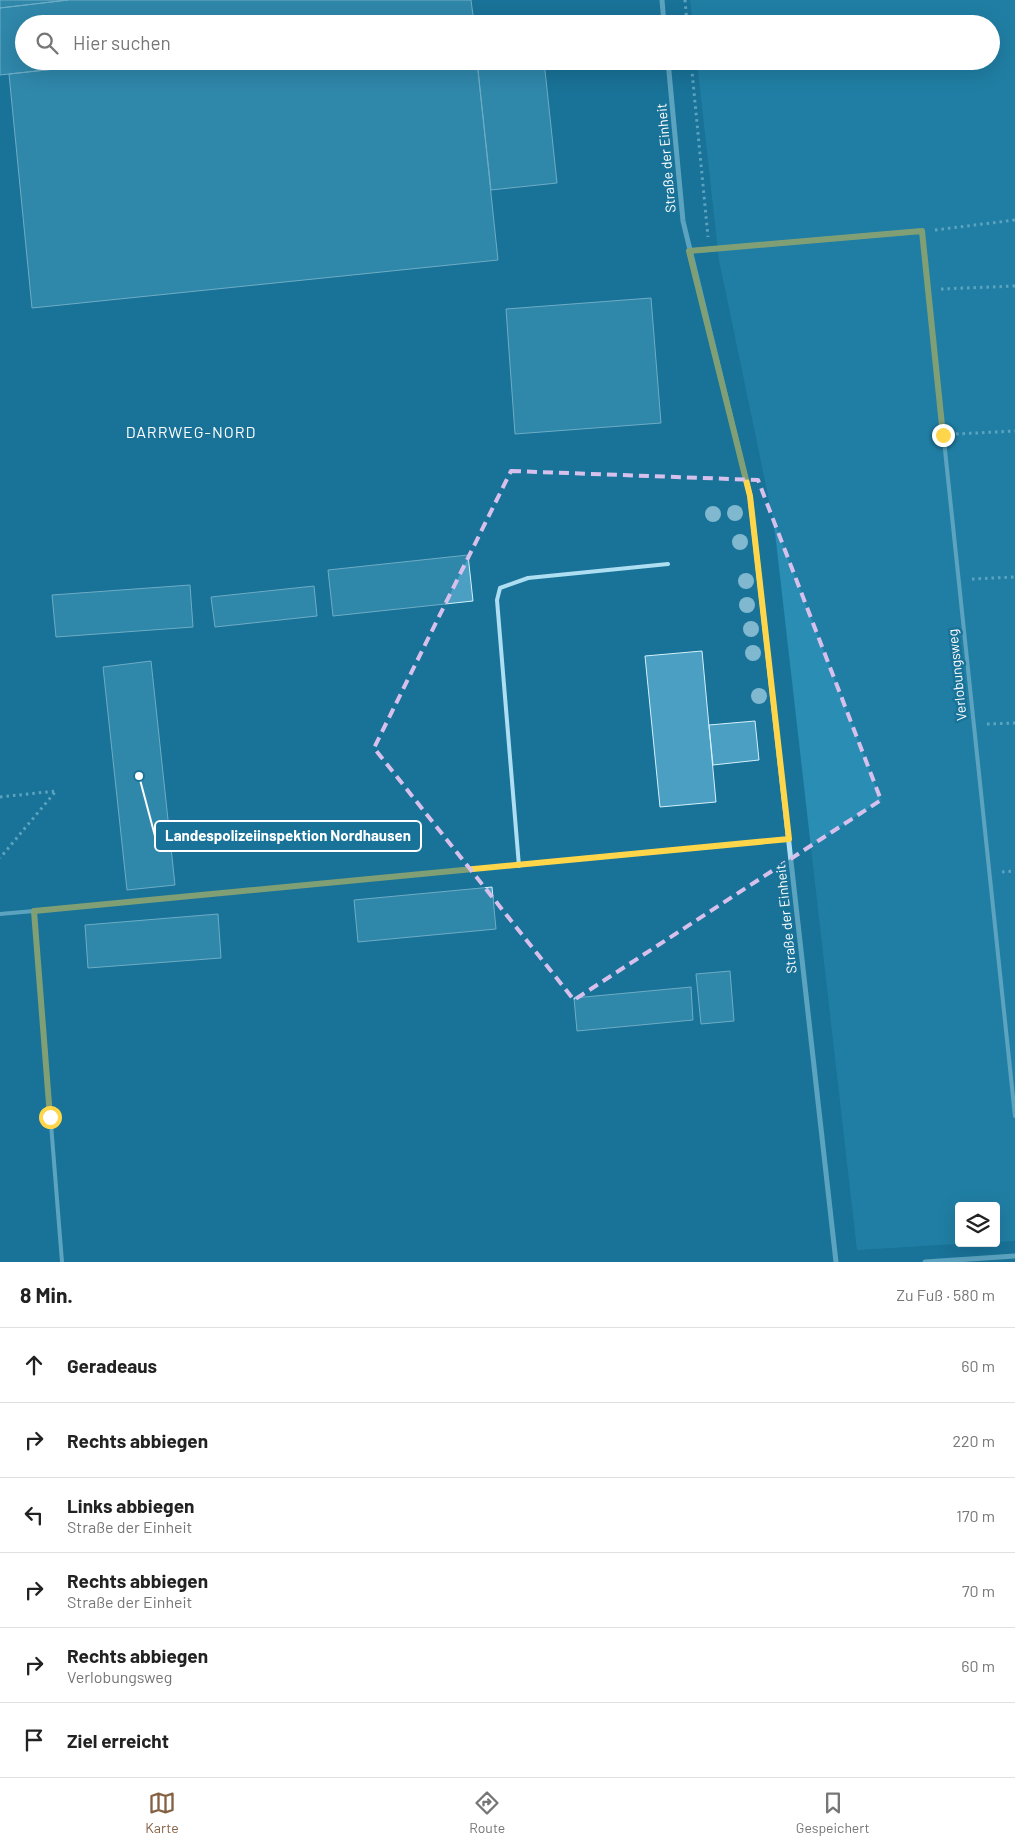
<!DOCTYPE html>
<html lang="de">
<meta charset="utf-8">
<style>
body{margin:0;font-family:Barlow,sans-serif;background:#f6f6f6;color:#222}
.controls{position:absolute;right:15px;bottom:15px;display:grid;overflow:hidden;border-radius:5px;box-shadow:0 5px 20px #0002}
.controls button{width:45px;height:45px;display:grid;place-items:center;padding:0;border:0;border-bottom:1px solid #e0e0e0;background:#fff;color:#222;font:25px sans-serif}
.stop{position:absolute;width:15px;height:15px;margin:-11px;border:4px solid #ffd54a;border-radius:50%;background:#fff}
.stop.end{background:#ffd54a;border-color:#fff;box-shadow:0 1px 5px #0008}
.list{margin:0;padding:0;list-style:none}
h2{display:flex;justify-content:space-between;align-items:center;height:65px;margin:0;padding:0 20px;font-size:21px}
h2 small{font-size:16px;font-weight:400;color:#767676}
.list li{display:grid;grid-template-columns:32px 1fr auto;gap:15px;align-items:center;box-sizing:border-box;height:75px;padding:0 20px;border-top:1px solid #e0e0e0}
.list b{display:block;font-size:19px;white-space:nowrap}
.list p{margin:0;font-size:16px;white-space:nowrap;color:#767676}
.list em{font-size:16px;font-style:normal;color:#767676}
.icon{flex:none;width:28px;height:28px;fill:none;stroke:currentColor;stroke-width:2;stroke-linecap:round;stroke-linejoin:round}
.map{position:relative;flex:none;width:1015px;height:1262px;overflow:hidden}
.search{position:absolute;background:#fff;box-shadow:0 5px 20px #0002;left:15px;right:15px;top:15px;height:55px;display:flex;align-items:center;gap:12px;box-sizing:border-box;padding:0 18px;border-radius:28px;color:#767676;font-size:19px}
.sheet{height:515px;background:#fff}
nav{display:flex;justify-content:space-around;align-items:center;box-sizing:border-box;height:70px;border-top:1px solid #e0e0e0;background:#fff;font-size:14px;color:#767676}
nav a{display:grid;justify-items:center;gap:2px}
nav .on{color:#856144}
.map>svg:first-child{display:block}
.green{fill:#298db4}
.building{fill:#4a9fc2;stroke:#d4f1fc}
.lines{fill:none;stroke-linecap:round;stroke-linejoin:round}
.path{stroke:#addef1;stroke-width:3;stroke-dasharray:2.5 4;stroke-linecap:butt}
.lane{stroke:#addef1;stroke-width:4}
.street{stroke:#addef1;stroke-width:5}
.tree{fill:#80b8cf}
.route{stroke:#ffd54a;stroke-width:6}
.marked{fill:none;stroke:#d7c0ec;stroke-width:4;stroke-dasharray:10 6;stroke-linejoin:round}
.labels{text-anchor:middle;stroke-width:5;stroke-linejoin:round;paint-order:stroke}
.street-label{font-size:14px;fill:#fff;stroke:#197298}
.quarter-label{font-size:16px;letter-spacing:1px;fill:#fff;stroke:#197298}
.leader{fill:none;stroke:#fff;stroke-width:2}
.callout-dot{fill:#fff;stroke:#197298;stroke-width:2}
.callout{fill:#197298;stroke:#fff;stroke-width:2}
.callout-label{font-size:15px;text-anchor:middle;font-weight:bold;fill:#fff}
</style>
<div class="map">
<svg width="1015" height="1262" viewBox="0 0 1015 1262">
<rect width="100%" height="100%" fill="#197298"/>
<!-- green -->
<path class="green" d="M 690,0 L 1015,0 L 1015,1241 L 996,1242 L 996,1206 L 959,1206 L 959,1243 L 972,1243 L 857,1250 L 774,524 L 719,260 L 697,61 L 991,61 L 991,24 L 693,24 Z"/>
<!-- building -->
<path class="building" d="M 0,0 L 68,0 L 0,8 Z
M 68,0 L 471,0 L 474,23 L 24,24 L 24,61 L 129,61 L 0,75 L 0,8 Z
M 539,17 L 540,24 L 474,24 L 474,23 Z
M 129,61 L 477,61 L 498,260 L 32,308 L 9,74 Z
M 477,61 L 544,61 L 557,183 L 491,190 Z
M 651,298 L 661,423 L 515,434 L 506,309 Z
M 468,555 L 473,601 L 333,616 L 328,570 Z
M 190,585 L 193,627 L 56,637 L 52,595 Z
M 314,586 L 317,616 L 215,627 L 211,597 Z
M 702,651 L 716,802 L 660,807 L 645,656 Z
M 151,661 L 175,885 L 127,890 L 103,667 Z
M 755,721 L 759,760 L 713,765 L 709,725 Z
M 492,887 L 496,929 L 358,942 L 354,900 Z
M 218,914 L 221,958 L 88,968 L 85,925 Z
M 730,971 L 734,1021 L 701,1024 L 696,974 Z
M 691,987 L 693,1020 L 577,1031 L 574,998 Z"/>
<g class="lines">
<!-- path -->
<path class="path" d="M 685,0 L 687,24
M 691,61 L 708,237
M 935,230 L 1015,220
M 941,289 L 1015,286
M 956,434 L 1015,431
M 972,579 L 1015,577
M 987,724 L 1015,723
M 0,797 L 56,791 L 0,858
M 1002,872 L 1015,871"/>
<!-- lane -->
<path class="lane" d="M 922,231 L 1015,1116
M 519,866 L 497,600 L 500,588 L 528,578 L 668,564
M 34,911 L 789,839
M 0,914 L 34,911 L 62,1262"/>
<!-- street -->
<path class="street" d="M 662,0 L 664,24
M 668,61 L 683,221 L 750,496 L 836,1262
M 689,251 L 922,231
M 925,1262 L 1015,1256"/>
</g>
<!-- trees -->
<g class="tree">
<circle cx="735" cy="513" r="8"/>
<circle cx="713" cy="514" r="8"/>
<circle cx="740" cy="542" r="8"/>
<circle cx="746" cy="581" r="8"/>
<circle cx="747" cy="605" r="8"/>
<circle cx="751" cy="629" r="8"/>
<circle cx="753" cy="653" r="8"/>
<circle cx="759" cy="696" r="8"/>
</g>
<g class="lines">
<!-- route -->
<path class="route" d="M 50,1117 L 34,911 L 789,839 L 750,496 L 689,251 L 922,231 L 943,435"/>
</g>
<!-- marked area -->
<path d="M0 0H1015V1262H0ZM 511,471 L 758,480 L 881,800 L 574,1000 L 374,748 Z" fill="#197298" fill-opacity=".55" fill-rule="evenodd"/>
<path class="marked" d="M 511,471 L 758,480 L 881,800 L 574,1000 L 374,748 Z"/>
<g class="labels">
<!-- street labels -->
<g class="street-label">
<text transform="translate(666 158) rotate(-95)" y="5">Straße der Einheit</text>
<text transform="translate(957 675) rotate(-96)" y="5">Verlobungsweg</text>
<text transform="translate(786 919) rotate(-96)" y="5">Straße der Einheit</text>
</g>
<!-- quarter labels -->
<g class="quarter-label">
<text x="191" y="438">DARRWEG-NORD</text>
</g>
</g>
<!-- callouts -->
<path class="leader" d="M139 776L155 836"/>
<circle class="callout-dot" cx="139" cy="776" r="5"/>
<rect class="callout" x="155" y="821" width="266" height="30" rx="5"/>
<g class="callout-label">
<text x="288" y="841">Landespolizeiinspektion Nordhausen</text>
</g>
</svg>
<div class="controls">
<button><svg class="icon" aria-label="layers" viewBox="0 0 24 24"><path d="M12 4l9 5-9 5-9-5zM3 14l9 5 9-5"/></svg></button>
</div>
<div class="stop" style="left:50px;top:1117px"></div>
<div class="stop end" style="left:943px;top:435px"></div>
<div class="search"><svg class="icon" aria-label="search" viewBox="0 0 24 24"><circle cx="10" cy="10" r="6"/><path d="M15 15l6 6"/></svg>Hier suchen</div>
</div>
<section class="sheet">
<h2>8 Min.<small>Zu Fuß · 580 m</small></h2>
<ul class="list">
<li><svg class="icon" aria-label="ahead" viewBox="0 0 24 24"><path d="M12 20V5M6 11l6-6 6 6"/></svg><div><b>Geradeaus</b></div><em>60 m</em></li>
<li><svg class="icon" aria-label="right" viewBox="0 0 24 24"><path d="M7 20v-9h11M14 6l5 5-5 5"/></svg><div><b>Rechts abbiegen</b></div><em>220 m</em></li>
<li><svg class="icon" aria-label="left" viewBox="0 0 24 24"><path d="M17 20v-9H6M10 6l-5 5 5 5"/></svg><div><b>Links abbiegen</b><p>Straße der Einheit</p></div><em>170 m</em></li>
<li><svg class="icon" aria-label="right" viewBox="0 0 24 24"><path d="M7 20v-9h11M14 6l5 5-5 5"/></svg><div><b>Rechts abbiegen</b><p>Straße der Einheit</p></div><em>70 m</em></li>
<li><svg class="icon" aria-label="right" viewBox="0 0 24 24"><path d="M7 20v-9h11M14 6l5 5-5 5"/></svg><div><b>Rechts abbiegen</b><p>Verlobungsweg</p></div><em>60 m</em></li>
<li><svg class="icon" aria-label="arrive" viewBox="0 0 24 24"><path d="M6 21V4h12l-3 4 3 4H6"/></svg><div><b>Ziel erreicht</b></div></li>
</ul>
</section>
<nav>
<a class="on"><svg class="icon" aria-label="map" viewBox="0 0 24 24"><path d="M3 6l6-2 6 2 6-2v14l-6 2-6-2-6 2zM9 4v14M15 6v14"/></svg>Karte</a>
<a><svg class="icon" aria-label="directions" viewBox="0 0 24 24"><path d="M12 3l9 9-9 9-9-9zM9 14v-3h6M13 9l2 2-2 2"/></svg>Route</a>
<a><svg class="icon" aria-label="saved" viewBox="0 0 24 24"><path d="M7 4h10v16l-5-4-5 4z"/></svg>Gespeichert</a>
</nav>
